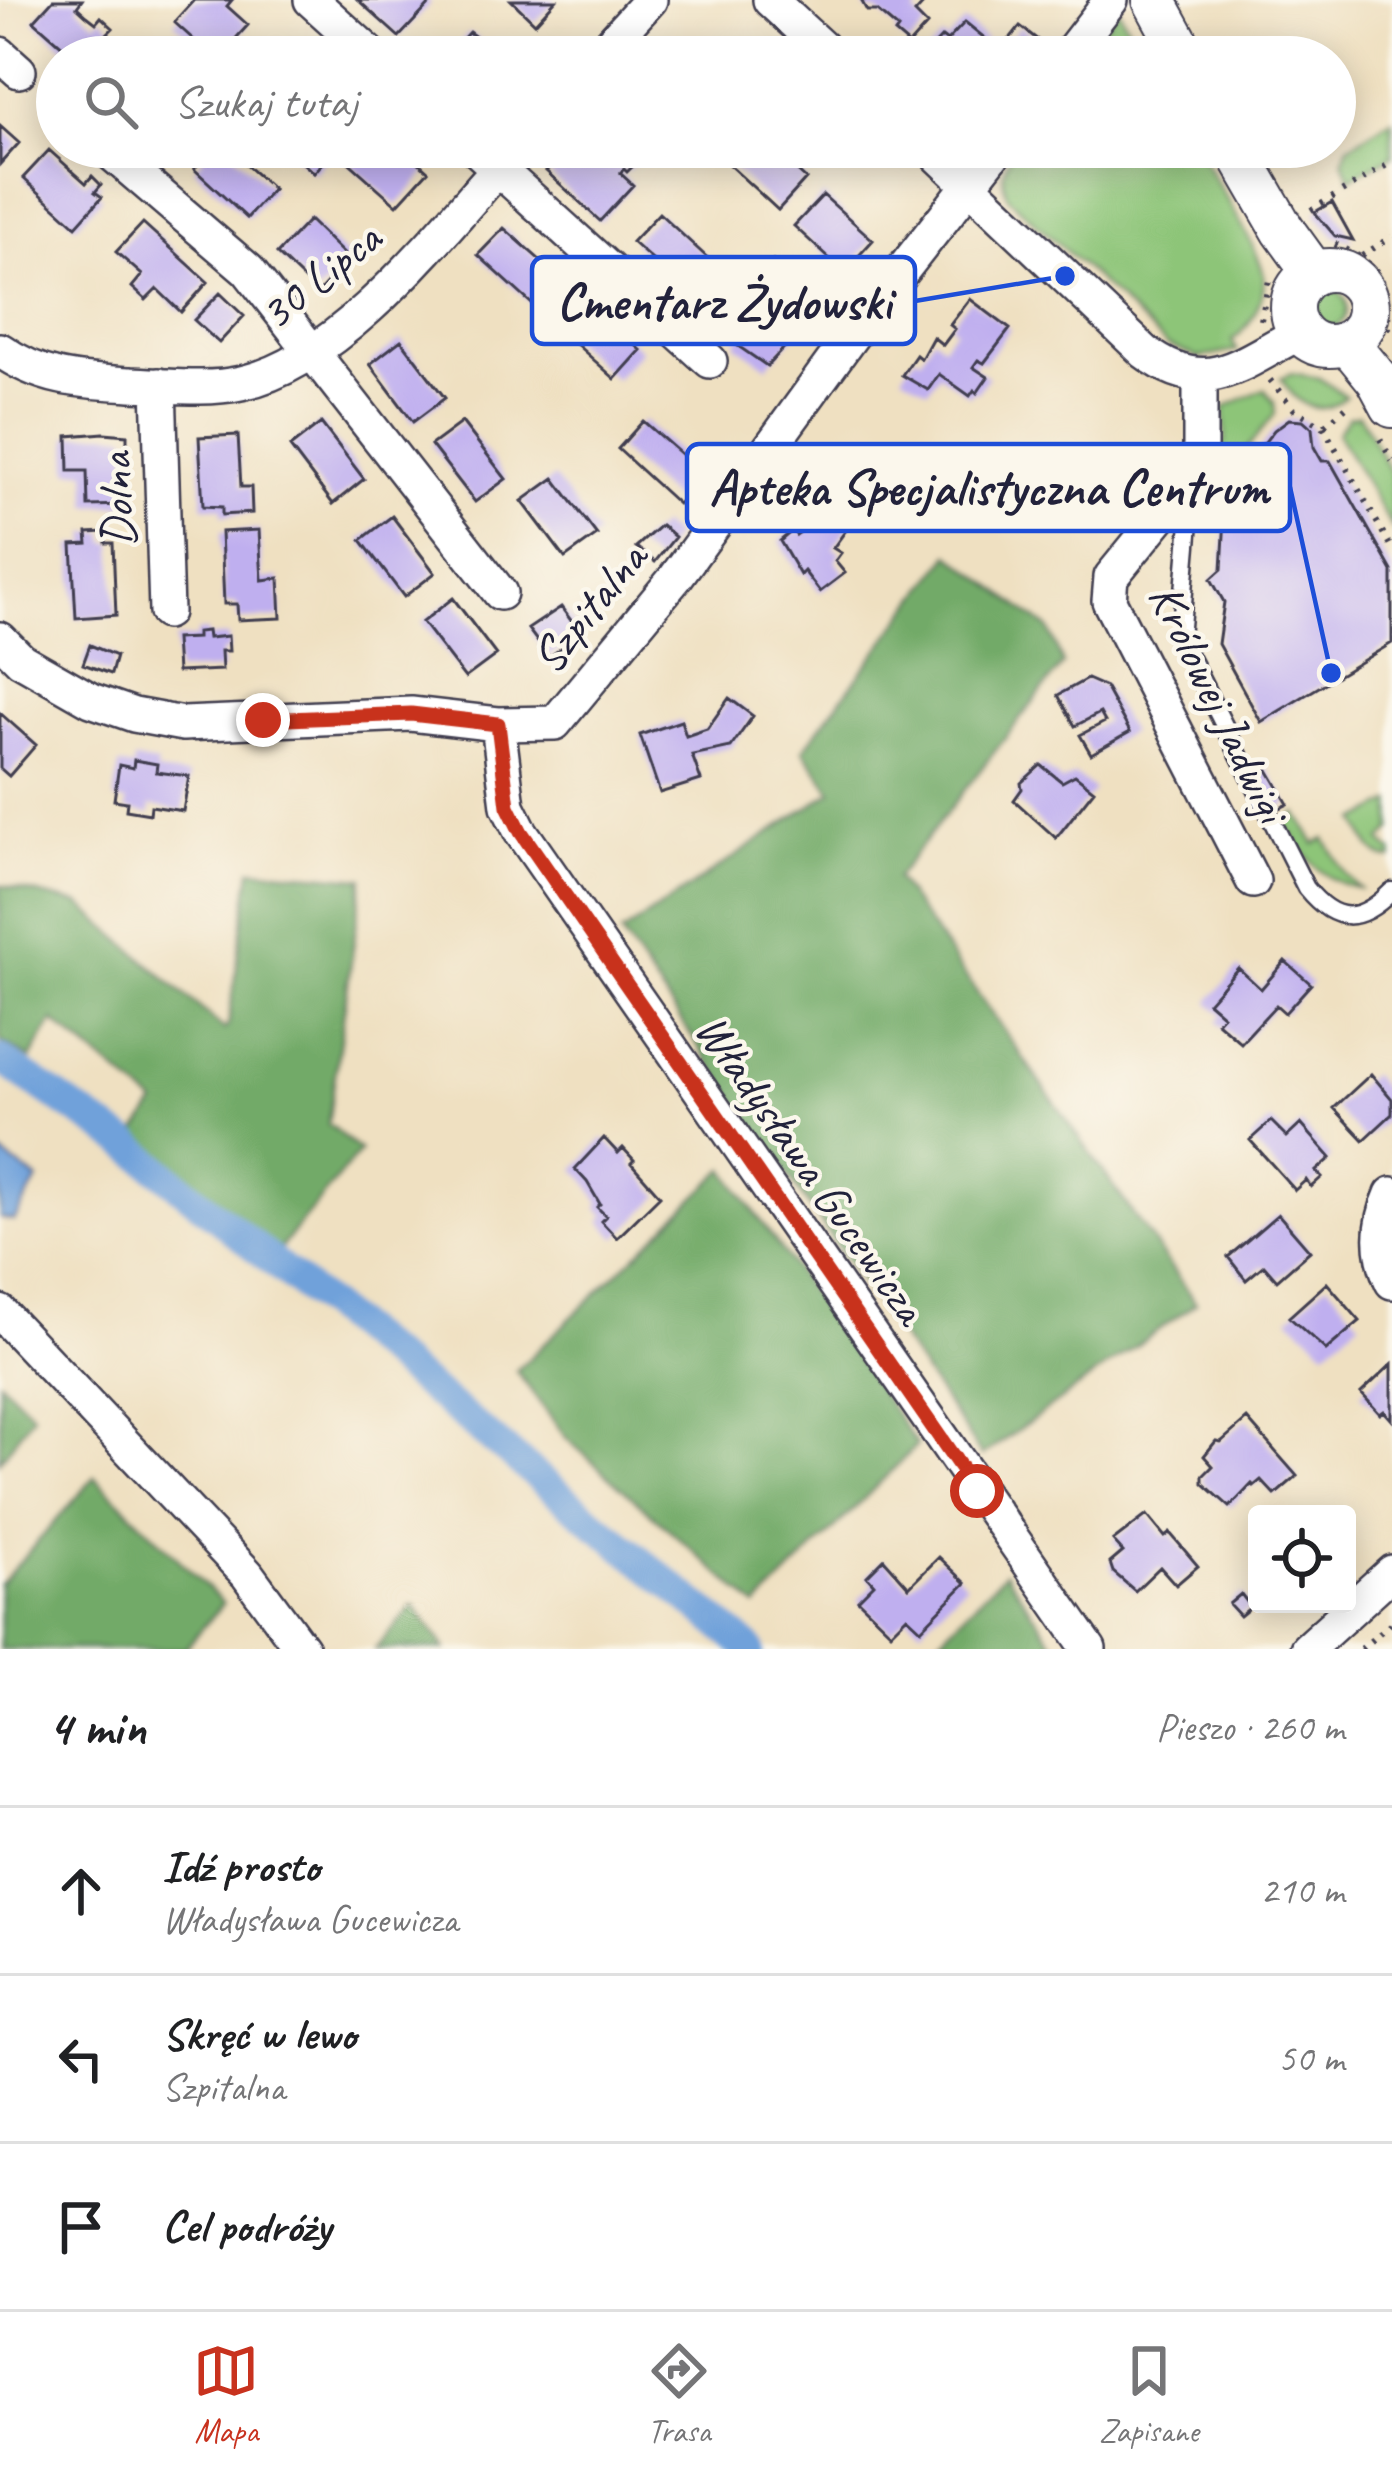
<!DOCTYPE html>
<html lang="pl">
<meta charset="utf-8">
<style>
body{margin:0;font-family:Caveat,sans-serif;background:#f2f2f2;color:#202124}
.controls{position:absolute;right:36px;bottom:36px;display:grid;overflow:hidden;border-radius:12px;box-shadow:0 6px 30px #0003}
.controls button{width:108px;height:108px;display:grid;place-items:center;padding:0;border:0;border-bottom:3px solid #e0e0e0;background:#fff;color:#202124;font:60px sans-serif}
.stop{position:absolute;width:36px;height:36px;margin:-27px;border:9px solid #c8321e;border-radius:50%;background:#fff}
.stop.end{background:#c8321e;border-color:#fff;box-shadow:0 3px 12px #0008}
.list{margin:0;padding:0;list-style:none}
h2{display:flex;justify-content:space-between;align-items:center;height:156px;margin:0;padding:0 48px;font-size:51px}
h2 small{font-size:39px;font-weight:400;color:#757577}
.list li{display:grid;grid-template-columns:78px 1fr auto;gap:36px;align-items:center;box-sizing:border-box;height:168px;padding:0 48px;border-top:3px solid #e0e0e0}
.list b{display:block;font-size:45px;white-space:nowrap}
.list p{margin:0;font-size:39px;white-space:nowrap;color:#757577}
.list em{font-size:39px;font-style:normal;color:#757577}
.icon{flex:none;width:66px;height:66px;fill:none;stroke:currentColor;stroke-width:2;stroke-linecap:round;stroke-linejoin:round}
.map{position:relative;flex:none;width:1392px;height:1649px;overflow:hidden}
.search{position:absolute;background:#fff;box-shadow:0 6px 30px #0003;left:36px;right:36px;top:36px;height:132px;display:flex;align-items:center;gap:30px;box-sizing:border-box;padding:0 42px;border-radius:66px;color:#757577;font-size:45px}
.sheet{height:660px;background:#fff}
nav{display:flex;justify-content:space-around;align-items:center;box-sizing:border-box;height:168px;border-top:3px solid #e0e0e0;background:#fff;font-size:33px;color:#757577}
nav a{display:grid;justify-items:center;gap:6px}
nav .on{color:#c8321e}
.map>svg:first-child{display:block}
.green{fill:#8dc578;stroke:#58745a;stroke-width:3}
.forest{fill:#72aa68;stroke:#4a6652;stroke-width:3}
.water{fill:#6fa1da;stroke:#48628a;stroke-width:3}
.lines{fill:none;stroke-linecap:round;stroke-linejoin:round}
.canal{stroke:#6fa1da;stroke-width:30}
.building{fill:#bfafef}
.service-casing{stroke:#413e4f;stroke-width:21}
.minor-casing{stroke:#413e4f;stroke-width:38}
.tertiary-casing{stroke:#413e4f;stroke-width:46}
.path{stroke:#413e4f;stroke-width:6;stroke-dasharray:3 9;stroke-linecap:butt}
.service{stroke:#fff;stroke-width:16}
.minor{stroke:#fff;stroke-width:33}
.tertiary{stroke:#fff;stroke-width:42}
.route{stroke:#c8321e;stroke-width:15}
.labels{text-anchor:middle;stroke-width:9;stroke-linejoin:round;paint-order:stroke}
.street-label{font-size:48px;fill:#22223b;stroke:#fbf7ec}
.leader{fill:none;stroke:#1d4ed8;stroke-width:4.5}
.callout-dot{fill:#1d4ed8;stroke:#fbf7ec;stroke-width:4.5}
.callout{fill:#fbf7ec;stroke:#1d4ed8;stroke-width:4.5}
.callout-label{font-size:51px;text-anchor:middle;font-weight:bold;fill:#22223b}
</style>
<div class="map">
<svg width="1392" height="1649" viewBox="0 0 1392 1649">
<rect width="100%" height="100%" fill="#fbf7ec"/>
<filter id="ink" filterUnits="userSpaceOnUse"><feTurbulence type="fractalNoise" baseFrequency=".00833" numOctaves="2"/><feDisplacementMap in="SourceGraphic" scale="24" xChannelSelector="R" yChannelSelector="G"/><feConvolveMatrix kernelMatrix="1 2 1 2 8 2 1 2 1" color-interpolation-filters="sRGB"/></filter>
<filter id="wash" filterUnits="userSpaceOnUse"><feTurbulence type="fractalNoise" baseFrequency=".004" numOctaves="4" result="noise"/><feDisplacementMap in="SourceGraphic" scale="48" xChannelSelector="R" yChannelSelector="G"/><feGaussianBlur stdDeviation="2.7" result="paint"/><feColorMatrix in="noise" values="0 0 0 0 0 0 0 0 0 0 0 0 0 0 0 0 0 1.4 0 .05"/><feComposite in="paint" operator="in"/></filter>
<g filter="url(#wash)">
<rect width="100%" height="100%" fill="#efe0c1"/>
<!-- green -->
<path class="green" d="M 1118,9 L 1146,57 L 1082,57 Z
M 1392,119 L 1392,156 L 1350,178 L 1343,161 L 1348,146 Z
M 1014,147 L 1196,147 C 1216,184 1246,226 1261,265 C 1271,290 1252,326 1232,341 L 1237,351 L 1198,358 L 1167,345 L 1008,197 C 999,176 1004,166 1014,147 Z
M1307 308a20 20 0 1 1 40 0a20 20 0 1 1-40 0Z
M 1292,373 L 1319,378 L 1345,396 C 1320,421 1296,404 1281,378 Z
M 1264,389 L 1274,402 L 1275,414 L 1203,503 L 1212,446 L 1225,442 L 1225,407 Z
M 1359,414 L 1392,476 L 1392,528 L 1337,433 L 1348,417 Z
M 1392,802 L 1392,830 L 1381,841 L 1392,852 L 1392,859 C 1371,858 1366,838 1357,821 Z
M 1297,813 L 1315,844 L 1325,839 L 1345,874 L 1359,888 C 1319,882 1303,853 1284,822 Z"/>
<!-- forest -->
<path class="forest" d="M 950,554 L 1049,629 L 1063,664 L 896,878 L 1196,1303 L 982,1456 L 621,934 L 832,791 L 803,750 Z
M 251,869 L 363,878 L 328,1124 L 360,1151 L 279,1250 L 136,1134 L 156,1104 L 53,1021 L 31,1059 L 0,1041 L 0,885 L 80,904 L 224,1029 L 228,1026 Z
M 725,1169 L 917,1445 L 757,1607 L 567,1439 L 516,1371 Z
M 0,1381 L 33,1414 L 0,1461 Z
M 95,1477 L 223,1603 L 185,1649 L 0,1649 L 0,1584 Z
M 1005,1572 L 1058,1649 L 930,1649 Z
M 414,1605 L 446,1649 L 375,1649 Z"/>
<!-- water -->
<path class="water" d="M 0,1153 L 38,1180 L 14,1221 L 0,1218 Z"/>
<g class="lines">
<!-- canal -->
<path class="canal" d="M 0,1059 L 129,1145 L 750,1649"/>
</g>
<g id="blocks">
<!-- building -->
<path class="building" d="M 53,0 L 82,0 L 77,7 L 87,16 L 96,23 L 101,17 L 113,28 L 107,34 L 113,39 L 98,57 L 75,57 L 34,21 Z
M 194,0 L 232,0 L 227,6 L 248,25 L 219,57 L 213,57 L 174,22 Z
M 358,0 L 428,0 L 431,3 L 399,37 Z
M 511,0 L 556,0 L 535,23 Z
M 861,0 L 927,0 L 915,13 L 927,25 L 909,45 L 895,33 L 898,29 L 877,11 L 867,11 Z
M 965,22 L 987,40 L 972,57 L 923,57 L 942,37 L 947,41 Z
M 1020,26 L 1043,44 L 1033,57 L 1007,57 L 1000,51 Z
M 469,32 L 488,46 L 482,53 L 486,57 L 446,57 Z
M 0,126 L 19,143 L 0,164 Z
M 191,147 L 226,147 L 273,189 L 247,218 L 194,169 L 204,158 Z
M 301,147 L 328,147 L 333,151 L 314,173 L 294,155 Z
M 337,147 L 412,147 L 407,152 L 428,171 L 397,205 L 335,150 Z
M 569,147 L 590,147 L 601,157 L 605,153 L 598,147 L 618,147 L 636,163 L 627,172 L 624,169 L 620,173 L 633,185 L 600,221 L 546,171 L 562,155 L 572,165 L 577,159 L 567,150 Z
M 743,147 L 771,147 L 806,179 L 778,210 L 728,164 Z
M 49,150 L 86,183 L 92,176 L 101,185 L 95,192 L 102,197 L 76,226 L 23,178 Z
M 823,195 L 873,240 L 844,272 L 794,226 Z
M 1332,202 L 1353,240 L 1335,236 L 1317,215 L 1315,212 Z
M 659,213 L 712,262 L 686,290 L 632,242 Z
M 309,220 L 349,259 L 318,293 L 277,254 Z
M 143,223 L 208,282 L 181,312 L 157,289 L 146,300 L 132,287 L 142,275 L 116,252 Z
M 504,228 L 559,277 L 533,305 L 478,255 Z
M 773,261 L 820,302 L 796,328 L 782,315 L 777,321 L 794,337 L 767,366 L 735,344 L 739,339 L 714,316 L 726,302 L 718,295 L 731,280 L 755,302 L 759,298 L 751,291 L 754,279 Z
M 586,292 L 601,305 L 596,310 L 641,350 L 615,379 L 556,326 Z
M 220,293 L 244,316 L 219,343 L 194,320 Z
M 970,299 L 1010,329 L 984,363 L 978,360 L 973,367 L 988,377 L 977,393 L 974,390 L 970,396 L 939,374 L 928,390 L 902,375 L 916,355 L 921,359 L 933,337 L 943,345 L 955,329 L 950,325 Z
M 401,340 L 445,398 L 413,422 L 370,364 Z
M 1289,419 L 1303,420 L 1312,428 L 1314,447 L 1322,461 L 1330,461 L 1392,571 L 1392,643 L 1261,722 L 1218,644 L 1224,602 L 1211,579 L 1222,569 L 1226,500 L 1231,486 L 1274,430 Z
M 643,421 L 684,457 L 693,448 L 713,466 L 678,504 L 618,449 Z
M 462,422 L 506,479 L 475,502 L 431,445 Z
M 321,423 L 364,479 L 333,504 L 290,447 Z
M 104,433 L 127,435 L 127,505 L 88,506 L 87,471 L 69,471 L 68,436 Z
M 238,435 L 241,487 L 251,487 L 252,513 L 222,515 L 222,507 L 203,506 L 199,437 Z
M 554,478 L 597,535 L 565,558 L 522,501 Z
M 819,494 L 854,519 L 833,548 L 841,553 L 835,561 L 845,573 L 820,592 L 804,571 L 800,575 L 780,541 L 793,530 L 796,535 L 807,527 L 809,524 L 801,518 Z
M 392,516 L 435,573 L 404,597 L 361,540 Z
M 661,525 L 675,537 L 655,562 L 636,547 Z
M 259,530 L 262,580 L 279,578 L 281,618 L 238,620 L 237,604 L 224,604 L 221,532 Z
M 105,532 L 106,543 L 113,543 L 116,615 L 76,618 L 72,545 L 88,544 L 87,533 Z
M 453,598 L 496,655 L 465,678 L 422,622 Z
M 561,607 L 581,634 L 549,657 L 528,629 Z
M 207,631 L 208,638 L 228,636 L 229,651 L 221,651 L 222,670 L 177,672 L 175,639 L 197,638 L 197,632 Z
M 90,645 L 116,656 L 111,674 L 83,664 Z
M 1087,679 L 1105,687 L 1130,732 L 1091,754 L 1080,735 L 1105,722 L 1100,713 L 1075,726 L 1058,695 Z
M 729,698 L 753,716 L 731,747 L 692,755 L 701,780 L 660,793 L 640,735 L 681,721 L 686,736 L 707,729 Z
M 0,713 L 36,745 L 9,776 L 0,768 Z
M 134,760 L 157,764 L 156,772 L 189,776 L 183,811 L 151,806 L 150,814 L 126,810 L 127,802 L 114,800 L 119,765 L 133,768 Z
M 1264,763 L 1288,804 L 1274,811 L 1251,770 Z
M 1041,765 L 1062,782 L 1075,775 L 1094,790 L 1056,838 L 1014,800 L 1022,789 L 1021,783 Z
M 1285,961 L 1311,984 L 1285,1013 L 1276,1005 L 1241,1043 L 1217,1022 L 1223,1015 L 1208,1002 L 1238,968 L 1261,989 Z
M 1371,1074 L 1392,1099 L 1392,1114 L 1364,1140 L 1334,1108 Z
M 1271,1121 L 1287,1137 L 1301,1124 L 1331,1158 L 1316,1171 L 1322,1177 L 1311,1187 L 1306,1180 L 1295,1190 L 1250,1140 Z
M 604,1138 L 618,1153 L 623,1148 L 634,1160 L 631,1163 L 660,1196 L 617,1238 L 601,1221 L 606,1216 L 597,1207 L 600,1204 L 587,1182 L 575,1169 Z
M 1278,1214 L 1310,1251 L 1277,1280 L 1264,1265 L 1246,1280 L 1228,1257 Z
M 1327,1283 L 1360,1321 L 1326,1350 L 1289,1317 Z
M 1392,1364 L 1392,1420 L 1384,1411 L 1380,1414 L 1361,1393 Z
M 1247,1419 L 1297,1476 L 1275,1495 L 1261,1480 L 1254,1486 L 1252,1484 L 1230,1507 L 1203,1483 L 1203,1476 L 1213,1466 L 1204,1456 L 1216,1441 L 1221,1442 Z
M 1147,1515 L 1165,1537 L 1170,1533 L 1198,1566 L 1176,1585 L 1160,1567 L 1135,1591 L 1113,1572 L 1110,1563 L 1123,1552 L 1113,1541 Z
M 939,1557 L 966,1583 L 921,1629 L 907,1616 L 891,1632 L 858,1600 L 874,1584 L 867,1576 L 884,1559 L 909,1587 Z
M 1241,1594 L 1251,1607 L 1240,1616 L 1229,1604 Z"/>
</g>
</g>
<g filter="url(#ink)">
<use href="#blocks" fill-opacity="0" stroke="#413e4f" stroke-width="3"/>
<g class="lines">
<defs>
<path id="service" d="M 1193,487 L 1180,638 L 1306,888 C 1336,925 1360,923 1392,891"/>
<path id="minor" d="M 311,0 L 374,57
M 770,0 L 832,57
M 0,54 L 19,71
M 598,57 L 650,0
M 1067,57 L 1111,0
M 474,147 L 710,361
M 929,147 L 1145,352 C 1209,400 1242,361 1300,333
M 110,152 L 248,270 L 500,593
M 0,350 C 42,380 81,381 131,384 C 166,385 205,391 241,383 C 344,362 448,223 517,147
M 1200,376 L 1200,447 L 1195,474 L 1111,577 L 1109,601 L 1253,881
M 159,385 L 166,612
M 0,639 L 21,660 L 91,700 L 134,715 L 183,724 L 411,714 L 498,724 L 555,723 L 676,577 L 855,331 L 999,147
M 498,724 L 508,806 L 521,832 L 1089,1649
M 1392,1194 C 1379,1223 1378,1253 1392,1282
M 0,1312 L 247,1574 L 302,1649
M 1307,1649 L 1392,1572"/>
<path id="tertiary" d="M 1154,0 L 1185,57
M 1235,147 L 1283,230 L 1314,273
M1292 308a38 38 0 1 1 76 0a38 38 0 1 1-76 0Z
M 1347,342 L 1378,380 L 1392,406"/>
</defs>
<!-- service casing -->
<use href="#service" class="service-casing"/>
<!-- minor casing -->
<use href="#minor" class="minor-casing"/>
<!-- tertiary casing -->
<use href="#tertiary" class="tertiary-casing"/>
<!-- path -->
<path class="path" d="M 39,90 L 57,106
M 1311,210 L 1392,162
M 1335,244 C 1388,268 1387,282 1389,336
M 1362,256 L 1392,236
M 1261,320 L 1270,275
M 1270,380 L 1294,409 L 1323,426 L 1392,549
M 1325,425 L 1351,403
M 1380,439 L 1392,461
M 1361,1649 L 1392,1622"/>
<!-- service -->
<use href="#service" class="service"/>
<!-- minor -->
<use href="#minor" class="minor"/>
<!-- tertiary -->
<use href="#tertiary" class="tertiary"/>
</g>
</g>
<g class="lines" filter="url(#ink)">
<!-- route -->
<path class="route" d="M 263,720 L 411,714 L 498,724 L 508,806 L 521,832 L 977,1491"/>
</g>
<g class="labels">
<!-- street labels -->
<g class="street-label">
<text transform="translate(319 275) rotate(-39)" y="17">30 Lipca</text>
<text transform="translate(115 500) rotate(-92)" y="17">Dolna</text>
<text transform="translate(588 607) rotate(-51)" y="17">Szpitalna</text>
<text transform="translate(1220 702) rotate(64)" y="17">Królowej Jadwigi</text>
<text transform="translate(812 1168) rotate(55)" y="17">Władysława Gucewicza</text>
</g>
</g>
<!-- callouts -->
<path class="leader" d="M1065 276L915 301M1331 673L1290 487"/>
<g class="callout-dot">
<circle cx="1065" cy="276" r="12"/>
<circle cx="1331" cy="673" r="12"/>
</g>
<g class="callout">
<rect x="532" y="257" width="383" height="87" rx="12"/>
<rect x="687" y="444" width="603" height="87" rx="12"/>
</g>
<g class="callout-label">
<text x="724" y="319">Cmentarz Żydowski</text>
<text x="989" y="505">Apteka Specjalistyczna Centrum</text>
</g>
</svg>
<div class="controls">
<button><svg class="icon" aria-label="locate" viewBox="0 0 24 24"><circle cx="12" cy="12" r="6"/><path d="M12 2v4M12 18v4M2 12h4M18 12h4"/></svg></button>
</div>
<div class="stop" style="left:977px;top:1491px"></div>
<div class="stop end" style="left:263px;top:720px"></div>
<div class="search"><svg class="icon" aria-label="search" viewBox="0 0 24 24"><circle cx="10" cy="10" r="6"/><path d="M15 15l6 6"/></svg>Szukaj tutaj</div>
</div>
<section class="sheet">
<h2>4 min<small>Pieszo · 260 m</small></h2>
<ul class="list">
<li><svg class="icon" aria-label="ahead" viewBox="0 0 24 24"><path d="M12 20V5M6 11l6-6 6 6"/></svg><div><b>Idź prosto</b><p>Władysława Gucewicza</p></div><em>210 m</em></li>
<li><svg class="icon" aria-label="left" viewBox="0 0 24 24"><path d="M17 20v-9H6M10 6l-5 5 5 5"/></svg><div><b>Skręć w lewo</b><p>Szpitalna</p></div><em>50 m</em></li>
<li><svg class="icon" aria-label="arrive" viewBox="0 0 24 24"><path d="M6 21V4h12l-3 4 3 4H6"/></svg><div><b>Cel podróży</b></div></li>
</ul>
</section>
<nav>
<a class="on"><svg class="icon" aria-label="map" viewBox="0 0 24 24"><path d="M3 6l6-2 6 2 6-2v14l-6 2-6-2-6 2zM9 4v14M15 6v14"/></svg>Mapa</a>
<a><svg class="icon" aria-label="directions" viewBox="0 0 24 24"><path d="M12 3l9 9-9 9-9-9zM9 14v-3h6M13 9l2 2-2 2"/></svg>Trasa</a>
<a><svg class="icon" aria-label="saved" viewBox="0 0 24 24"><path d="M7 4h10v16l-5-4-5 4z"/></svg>Zapisane</a>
</nav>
